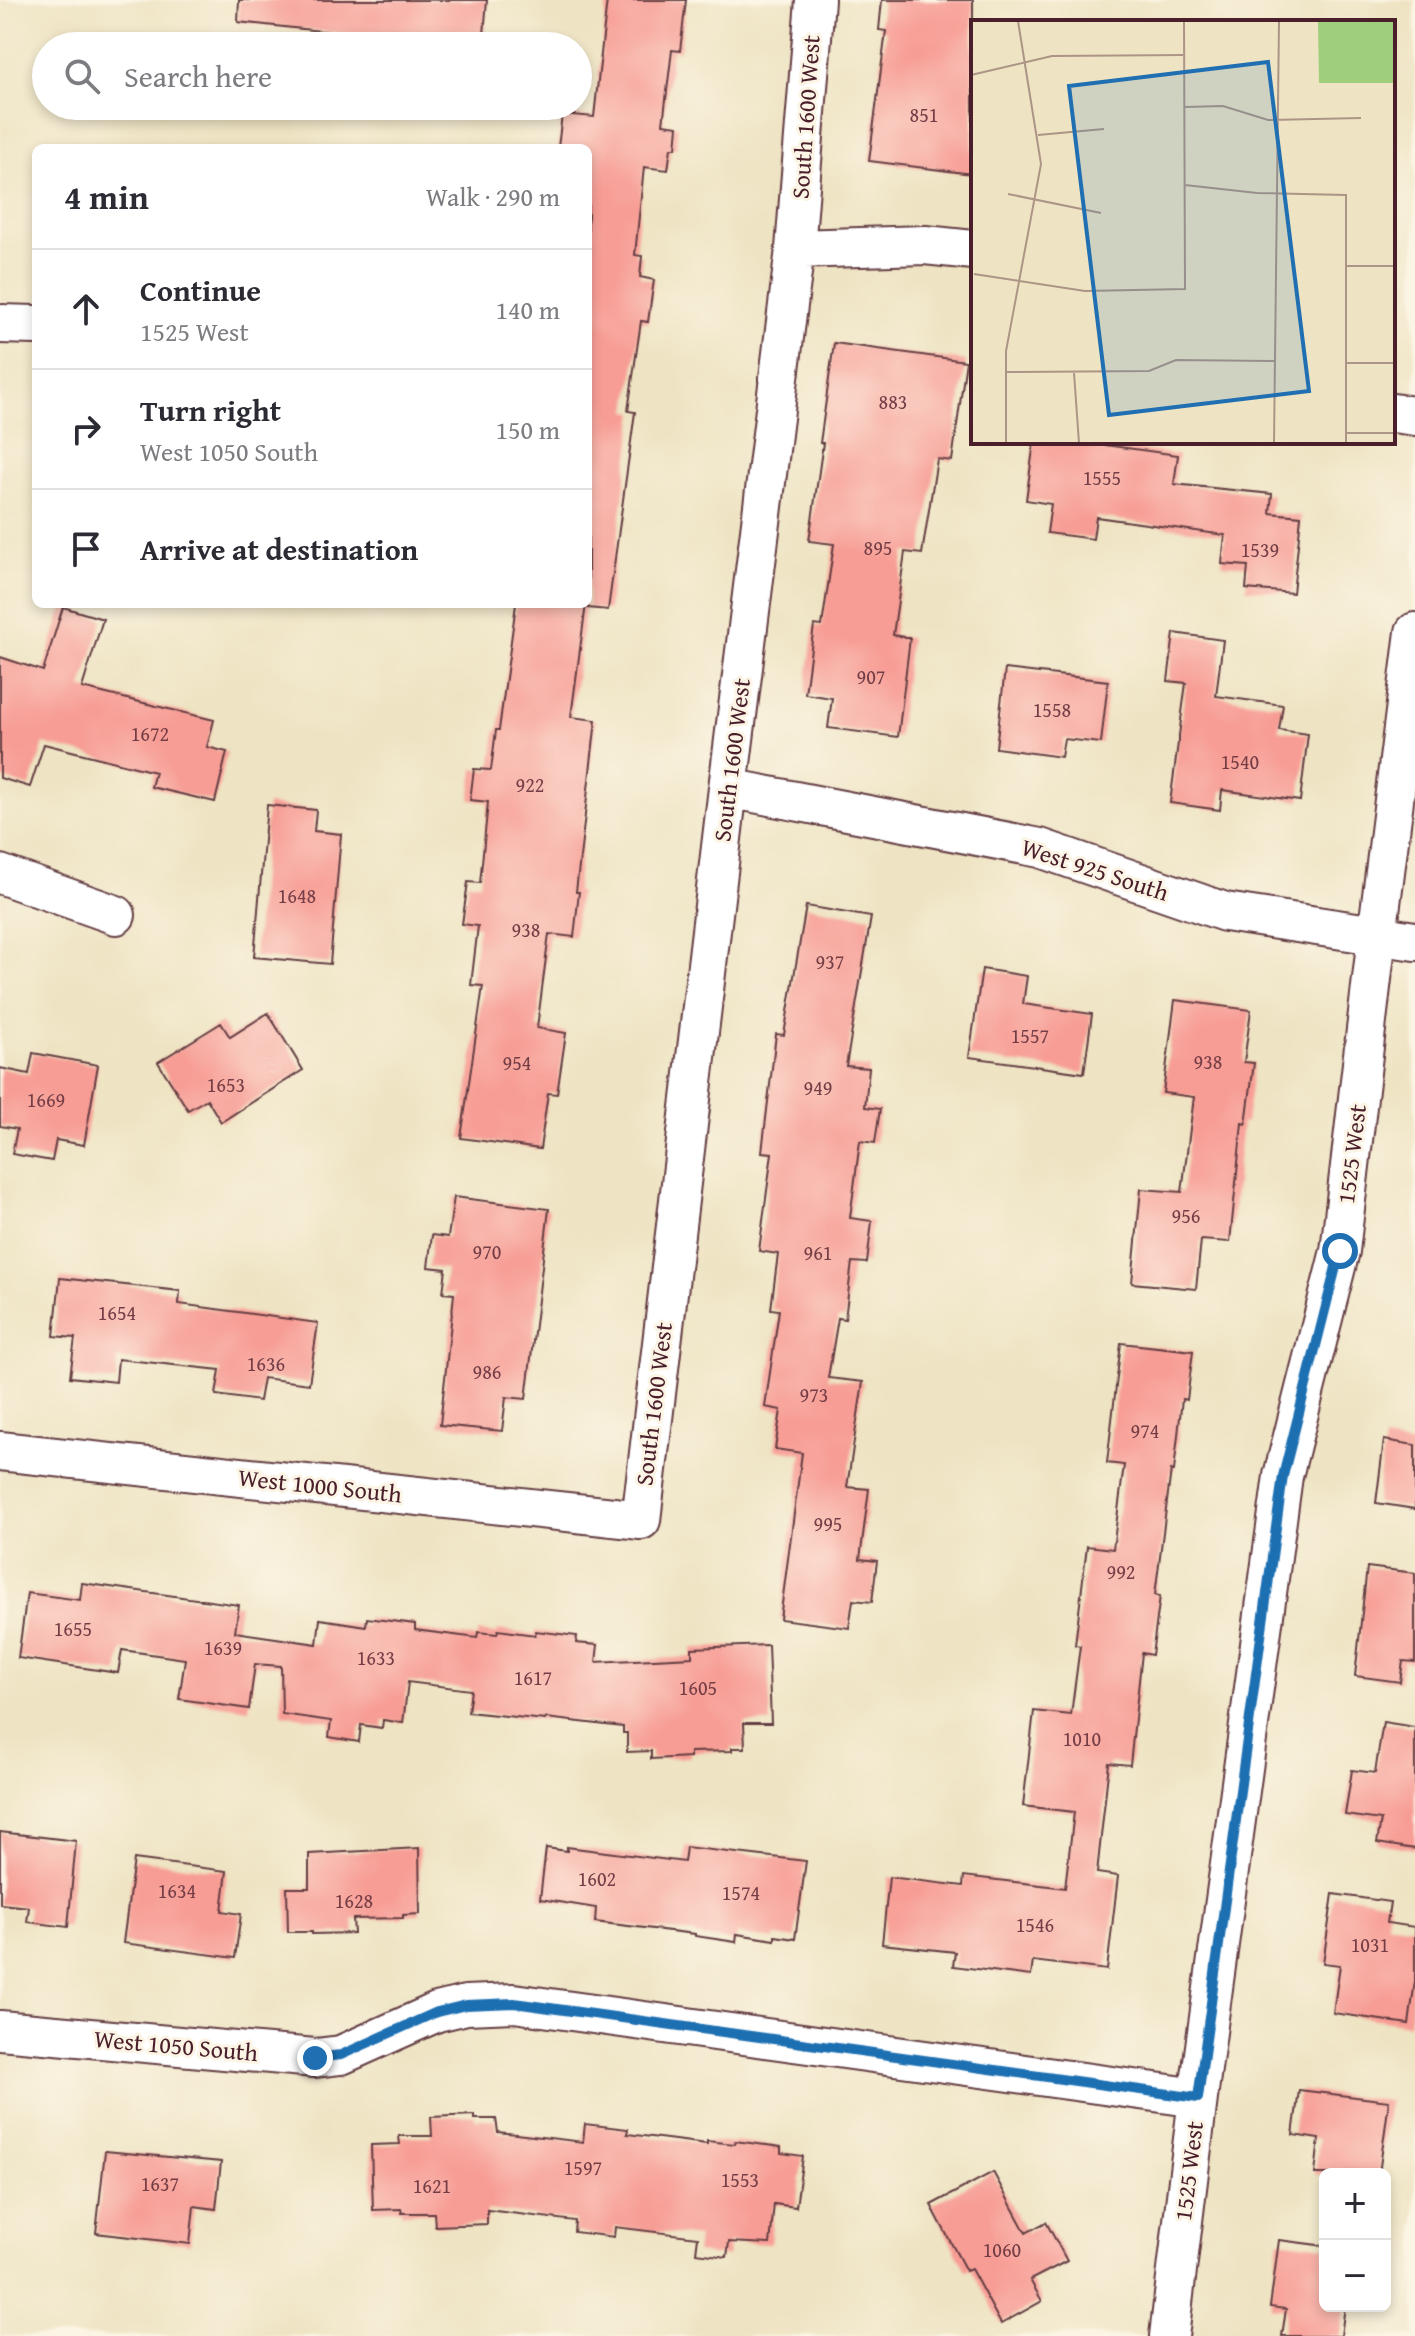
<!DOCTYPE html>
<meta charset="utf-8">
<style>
body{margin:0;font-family:"Gentium Book Plus",serif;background:#f2f2f3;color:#2b2b33}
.controls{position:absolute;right:24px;bottom:24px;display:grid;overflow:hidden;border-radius:12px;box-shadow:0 4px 12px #0003}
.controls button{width:72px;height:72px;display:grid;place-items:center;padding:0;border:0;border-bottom:2px solid #e1e1e2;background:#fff;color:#2b2b33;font:40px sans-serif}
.stop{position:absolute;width:24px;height:24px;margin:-18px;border:6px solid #1f6fb2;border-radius:50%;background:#fff}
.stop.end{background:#1f6fb2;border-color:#fff;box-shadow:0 2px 8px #0008}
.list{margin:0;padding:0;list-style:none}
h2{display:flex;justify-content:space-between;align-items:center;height:104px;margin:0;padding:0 32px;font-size:34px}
h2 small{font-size:26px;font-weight:400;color:#7c7c81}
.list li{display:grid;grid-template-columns:52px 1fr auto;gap:24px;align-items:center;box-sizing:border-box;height:120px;padding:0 32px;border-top:2px solid #e1e1e2}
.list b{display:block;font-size:30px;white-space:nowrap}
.list p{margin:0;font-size:26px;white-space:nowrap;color:#7c7c81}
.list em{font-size:26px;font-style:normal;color:#7c7c81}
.icon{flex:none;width:44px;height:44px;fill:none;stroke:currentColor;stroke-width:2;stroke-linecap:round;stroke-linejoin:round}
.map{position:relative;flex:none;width:1415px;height:2336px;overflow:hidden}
.search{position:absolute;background:#fff;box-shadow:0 4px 12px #0003;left:32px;top:32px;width:560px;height:88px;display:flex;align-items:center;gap:20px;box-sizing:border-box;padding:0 28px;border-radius:44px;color:#7c7c81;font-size:30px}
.panel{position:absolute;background:#fff;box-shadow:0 4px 12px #0003;left:32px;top:144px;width:560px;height:464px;border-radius:12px}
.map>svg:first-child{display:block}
.building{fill:#f79d95}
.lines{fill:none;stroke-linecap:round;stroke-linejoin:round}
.street-casing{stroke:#633c42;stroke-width:42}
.street{stroke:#fff;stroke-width:38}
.route{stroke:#1f6fb2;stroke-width:10}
.labels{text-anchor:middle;stroke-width:6;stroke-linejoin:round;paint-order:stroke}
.number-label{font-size:20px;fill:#753e46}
.street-label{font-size:24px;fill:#4a1f2b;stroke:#fcf5e5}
.inset-road{fill:none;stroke:#ac9586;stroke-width:2}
.view{fill:#1f6fb2;fill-opacity:0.15;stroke:#1f6fb2;stroke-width:4}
.inset-edge{fill:none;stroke:#4a1f2b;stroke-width:4}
</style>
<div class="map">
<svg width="1415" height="2336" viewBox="0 0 1415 2336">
<rect width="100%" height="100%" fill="#fcf5e5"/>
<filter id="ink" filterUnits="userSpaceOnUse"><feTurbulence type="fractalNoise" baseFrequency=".0125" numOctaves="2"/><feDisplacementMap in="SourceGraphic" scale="16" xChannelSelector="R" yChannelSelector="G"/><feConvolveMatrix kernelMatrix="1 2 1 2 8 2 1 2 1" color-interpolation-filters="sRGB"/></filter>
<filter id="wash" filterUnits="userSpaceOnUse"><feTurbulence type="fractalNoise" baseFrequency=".006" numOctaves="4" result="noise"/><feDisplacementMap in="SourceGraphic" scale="32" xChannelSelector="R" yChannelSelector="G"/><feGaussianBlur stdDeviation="1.8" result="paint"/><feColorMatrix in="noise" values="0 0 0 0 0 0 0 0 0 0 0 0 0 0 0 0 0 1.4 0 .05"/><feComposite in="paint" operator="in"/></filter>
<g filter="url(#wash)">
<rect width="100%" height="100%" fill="#eee3c2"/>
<g id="blocks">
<!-- building -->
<path class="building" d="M 239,0 L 487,0 L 483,46 L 375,46 L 376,37 L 238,22 Z
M 607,0 L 686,0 L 680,51 L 672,50 L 663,124 L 678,126 L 676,148 L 671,148 L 668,170 L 644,167 L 635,255 L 642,256 L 640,277 L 654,280 L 648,322 L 641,321 L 628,411 L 635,412 L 608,610 L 588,608 L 588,148 L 558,148 L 562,114 L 594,117 Z
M 882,0 L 973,0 L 973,174 L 869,161 L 886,31 L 879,30 Z
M 834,343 L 966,361 L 952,461 L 937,459 L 922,554 L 905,552 L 893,635 L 910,638 L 898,737 L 828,728 L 832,698 L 805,694 L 814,625 L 822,626 L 834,544 L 809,541 L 823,443 L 820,443 Z
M 1034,442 L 1083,442 L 1178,455 L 1174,484 L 1272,494 L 1270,513 L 1301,516 L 1293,593 L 1246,589 L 1248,566 L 1222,564 L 1225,535 L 1096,517 L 1093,539 L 1047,533 L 1051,504 L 1026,500 Z
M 516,604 L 586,604 L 571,717 L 596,720 L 576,892 L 579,892 L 574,937 L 549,934 L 537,1028 L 566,1033 L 557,1094 L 548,1093 L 540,1149 L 461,1138 L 483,986 L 471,985 L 478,926 L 462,924 L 468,882 L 480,883 L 488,802 L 470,800 L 474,769 L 491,770 L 496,730 L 499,730 Z
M 63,607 L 103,619 L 82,688 L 214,720 L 207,747 L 227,752 L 215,802 L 151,787 L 155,772 L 44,744 L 30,787 L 0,778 L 0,657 L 43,671 Z
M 1174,633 L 1223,640 L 1216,696 L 1283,705 L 1279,730 L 1308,734 L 1300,801 L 1222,790 L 1220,810 L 1170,803 L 1186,683 L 1168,681 Z
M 1005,669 L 1108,681 L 1101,743 L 1064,739 L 1061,757 L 996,748 Z
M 267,805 L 316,810 L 314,831 L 341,834 L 330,964 L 254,957 Z
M 806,906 L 871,917 L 846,1066 L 869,1068 L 865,1107 L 880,1109 L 875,1143 L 860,1141 L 850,1218 L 872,1221 L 867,1263 L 852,1262 L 845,1319 L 838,1318 L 828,1378 L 863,1382 L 847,1487 L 869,1489 L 860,1559 L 877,1561 L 872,1602 L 853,1600 L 849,1628 L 780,1619 L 802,1453 L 775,1449 L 781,1410 L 765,1407 L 779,1310 L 771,1309 L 778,1254 L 759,1251 L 772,1153 L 762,1152 L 776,1034 L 784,1035 Z
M 982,969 L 1027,976 L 1023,1004 L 1092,1014 L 1084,1073 L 969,1057 Z
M 1175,1000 L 1251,1010 L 1244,1062 L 1254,1063 L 1246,1124 L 1242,1123 L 1230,1242 L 1201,1240 L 1196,1289 L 1132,1283 L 1141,1189 L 1182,1192 L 1194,1097 L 1163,1093 Z
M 268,1013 L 303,1070 L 221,1122 L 207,1099 L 188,1110 L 158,1062 L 221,1023 L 230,1037 Z
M 33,1053 L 98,1065 L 84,1145 L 56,1140 L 52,1161 L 12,1154 L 17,1129 L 0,1126 L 0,1068 L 29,1074 Z
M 454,1197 L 549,1209 L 526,1399 L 506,1397 L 502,1431 L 440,1425 L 454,1294 L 443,1293 L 446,1269 L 428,1267 L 432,1235 L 448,1237 Z
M 60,1278 L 180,1291 L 179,1304 L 318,1323 L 309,1384 L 263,1378 L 259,1401 L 216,1395 L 220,1370 L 118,1359 L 116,1382 L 70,1377 L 75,1338 L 54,1336 Z
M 1121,1343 L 1193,1351 L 1187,1400 L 1182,1399 L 1174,1471 L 1171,1470 L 1155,1595 L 1160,1596 L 1152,1655 L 1142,1653 L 1130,1765 L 1109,1763 L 1097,1873 L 1118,1876 L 1107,1970 L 1033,1961 L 1031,1976 L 953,1966 L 955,1952 L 882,1944 L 889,1877 L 963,1886 L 964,1876 L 1065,1888 L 1074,1812 L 1023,1806 L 1034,1711 L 1071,1715 L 1080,1646 L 1075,1645 L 1087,1546 L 1113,1549 L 1124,1465 L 1107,1463 Z
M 1384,1440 L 1415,1445 L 1415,1509 L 1376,1503 Z
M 1367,1567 L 1415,1573 L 1415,1662 L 1403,1661 L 1400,1682 L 1355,1676 Z
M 82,1583 L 239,1605 L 235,1632 L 317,1644 L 320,1619 L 366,1626 L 367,1618 L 415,1624 L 415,1630 L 477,1638 L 478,1632 L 497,1634 L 498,1630 L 535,1635 L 536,1631 L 577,1636 L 576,1643 L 598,1645 L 596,1662 L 692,1657 L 692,1648 L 768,1645 L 771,1723 L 744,1723 L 745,1748 L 732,1748 L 732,1751 L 690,1752 L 690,1757 L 651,1759 L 651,1751 L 627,1752 L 627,1733 L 623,1733 L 623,1727 L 546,1718 L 545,1720 L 468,1712 L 471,1690 L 408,1682 L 403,1723 L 383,1720 L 382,1728 L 361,1725 L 359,1742 L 329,1737 L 331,1721 L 282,1714 L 281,1666 L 255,1664 L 249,1709 L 179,1699 L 185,1659 L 122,1650 L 118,1673 L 18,1658 L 27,1593 L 80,1600 Z
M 1383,1722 L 1415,1727 L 1415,1849 L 1377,1843 L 1381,1820 L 1345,1815 L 1352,1770 L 1375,1773 Z
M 0,1832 L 76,1841 L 68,1927 L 27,1922 L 29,1907 L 0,1904 Z
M 567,1847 L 684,1862 L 686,1847 L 806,1861 L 795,1939 L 775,1936 L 775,1940 L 737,1934 L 736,1942 L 695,1936 L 695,1934 L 595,1922 L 596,1908 L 540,1899 L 546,1848 L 567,1851 Z
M 419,1848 L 420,1914 L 403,1915 L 403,1918 L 353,1919 L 354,1933 L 312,1934 L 312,1932 L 288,1932 L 287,1888 L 309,1888 L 309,1854 Z
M 134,1859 L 227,1871 L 222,1911 L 241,1914 L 235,1958 L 123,1943 Z
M 1333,1894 L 1390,1902 L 1387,1923 L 1415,1927 L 1415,1981 L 1409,2024 L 1333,2013 L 1340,1965 L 1323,1963 Z
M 1299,2090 L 1389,2101 L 1379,2174 L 1315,2174 L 1319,2139 L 1293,2135 Z
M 475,2115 L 475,2119 L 496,2119 L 498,2132 L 583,2142 L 585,2124 L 628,2129 L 627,2134 L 707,2144 L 707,2141 L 734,2144 L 735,2141 L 781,2147 L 781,2153 L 803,2156 L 796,2207 L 774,2204 L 770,2244 L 729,2242 L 727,2257 L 696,2253 L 698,2237 L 615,2227 L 614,2237 L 574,2232 L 575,2221 L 487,2210 L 487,2224 L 435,2226 L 434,2213 L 402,2213 L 401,2209 L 373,2210 L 371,2145 L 400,2144 L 399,2136 L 432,2136 L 431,2117 Z
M 105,2151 L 221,2162 L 216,2209 L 194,2206 L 190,2244 L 96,2233 Z
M 993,2172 L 1026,2233 L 1046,2222 L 1067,2261 L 1030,2280 L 1042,2301 L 1001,2324 L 971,2269 L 966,2271 L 931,2205 Z
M 1279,2240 L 1325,2246 L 1325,2306 L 1345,2306 L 1341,2336 L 1282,2336 L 1286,2309 L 1270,2307 Z"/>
</g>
</g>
<g filter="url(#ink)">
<use href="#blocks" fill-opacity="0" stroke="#633c42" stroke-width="2"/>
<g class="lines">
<defs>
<path id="street" d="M 795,249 L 925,245 L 973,250
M 0,324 L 36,325
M 1393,413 L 1415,416
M 728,788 L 1040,848 L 1225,912 L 1415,941
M 0,874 L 116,915
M 0,1451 L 641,1520 L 728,788 L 795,249 L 815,0
M 0,2030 L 315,2058 L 341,2055 L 437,2012 L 466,2005 L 514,2003 L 1198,2098
M 1169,2336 L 1198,2098 L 1283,1476 L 1340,1251 L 1377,936 L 1415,632"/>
</defs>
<!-- street casing -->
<use href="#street" class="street-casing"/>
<!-- street -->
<use href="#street" class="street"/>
</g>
</g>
<g class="lines" filter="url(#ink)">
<!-- route -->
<path class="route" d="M 315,2058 L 341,2055 L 437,2012 L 466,2005 L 514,2003 L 1198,2098 L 1283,1476 L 1340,1251"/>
</g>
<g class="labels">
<!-- number labels -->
<g class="number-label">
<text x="924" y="122">851</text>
<text x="893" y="409">883</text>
<text x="1102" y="485">1555</text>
<text x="878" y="555">895</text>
<text x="1260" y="557">1539</text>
<text x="871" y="684">907</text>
<text x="1052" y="717">1558</text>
<text x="150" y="741">1672</text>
<text x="1240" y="769">1540</text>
<text x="530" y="792">922</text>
<text x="297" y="903">1648</text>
<text x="526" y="937">938</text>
<text x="830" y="969">937</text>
<text x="1030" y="1043">1557</text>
<text x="1208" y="1069">938</text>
<text x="517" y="1070">954</text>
<text x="226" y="1092">1653</text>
<text x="818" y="1095">949</text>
<text x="46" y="1107">1669</text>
<text x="1186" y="1223">956</text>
<text x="487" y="1259">970</text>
<text x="818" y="1260">961</text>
<text x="117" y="1320">1654</text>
<text x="266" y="1371">1636</text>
<text x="487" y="1379">986</text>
<text x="814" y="1402">973</text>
<text x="1145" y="1438">974</text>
<text x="828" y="1531">995</text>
<text x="1121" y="1579">992</text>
<text x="73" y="1636">1655</text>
<text x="223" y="1655">1639</text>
<text x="376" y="1665">1633</text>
<text x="533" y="1685">1617</text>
<text x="698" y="1695">1605</text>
<text x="1082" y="1746">1010</text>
<text x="597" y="1886">1602</text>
<text x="177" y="1898">1634</text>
<text x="741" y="1900">1574</text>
<text x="354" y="1908">1628</text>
<text x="1035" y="1932">1546</text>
<text x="1370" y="1952">1031</text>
<text x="583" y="2175">1597</text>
<text x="740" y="2187">1553</text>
<text x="160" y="2191">1637</text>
<text x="432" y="2193">1621</text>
<text x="1002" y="2257">1060</text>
</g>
<!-- street labels -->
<g class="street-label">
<text transform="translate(806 117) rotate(-86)" y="8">South 1600 West</text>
<text transform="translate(732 760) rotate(-83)" y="8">South 1600 West</text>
<text transform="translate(1095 870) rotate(18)" y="8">West 925 South</text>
<text transform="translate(1352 1154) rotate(-83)" y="8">1525 West</text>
<text transform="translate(654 1404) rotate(-83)" y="8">South 1600 West</text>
<text transform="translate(320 1486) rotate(6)" y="8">West 1000 South</text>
<text transform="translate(176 2046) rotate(5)" y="8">West 1050 South</text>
<text transform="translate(1189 2171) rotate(-83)" y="8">1525 West</text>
</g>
</g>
<!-- overview -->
<g transform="translate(971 20)">
<rect width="424" height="424" fill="#eee3c2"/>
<path d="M 347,1 L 424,1 L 424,63 L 348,63 Z" fill="#9fce7c"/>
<path class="inset-road" d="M 0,55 L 81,36 L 212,35M 214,87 L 252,86 L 297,100 L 390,98M 67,115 L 133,109M 214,165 L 286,173 L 375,175 L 375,423M 37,174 L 130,193M 375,246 L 424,246M 3,254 L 114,271 L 214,269 L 213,1M 375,343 L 424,343M 36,352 L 178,351 L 205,340 L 303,341M 103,353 L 108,423M 375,413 L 424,413M 35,423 L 35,331 L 70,144 L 47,1M 303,423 L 308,1"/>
<path class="view" d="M 297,42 L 338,371 L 138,395 L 98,66 Z"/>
<rect width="424" height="424" class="inset-edge"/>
</g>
</svg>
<div class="controls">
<button>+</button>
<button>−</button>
</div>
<div class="stop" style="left:1340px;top:1251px"></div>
<div class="stop end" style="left:315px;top:2058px"></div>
<div class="search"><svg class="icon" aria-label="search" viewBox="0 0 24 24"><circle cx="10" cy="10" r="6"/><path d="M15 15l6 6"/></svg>Search here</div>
<section class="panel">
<h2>4 min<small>Walk · 290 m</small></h2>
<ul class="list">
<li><svg class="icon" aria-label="ahead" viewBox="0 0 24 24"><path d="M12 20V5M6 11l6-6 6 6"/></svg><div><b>Continue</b><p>1525 West</p></div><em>140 m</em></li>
<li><svg class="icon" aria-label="right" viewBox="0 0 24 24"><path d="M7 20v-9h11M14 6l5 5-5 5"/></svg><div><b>Turn right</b><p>West 1050 South</p></div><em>150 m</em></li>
<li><svg class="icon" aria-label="arrive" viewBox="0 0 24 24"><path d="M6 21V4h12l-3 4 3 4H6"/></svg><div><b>Arrive at destination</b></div></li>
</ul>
</section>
</div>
